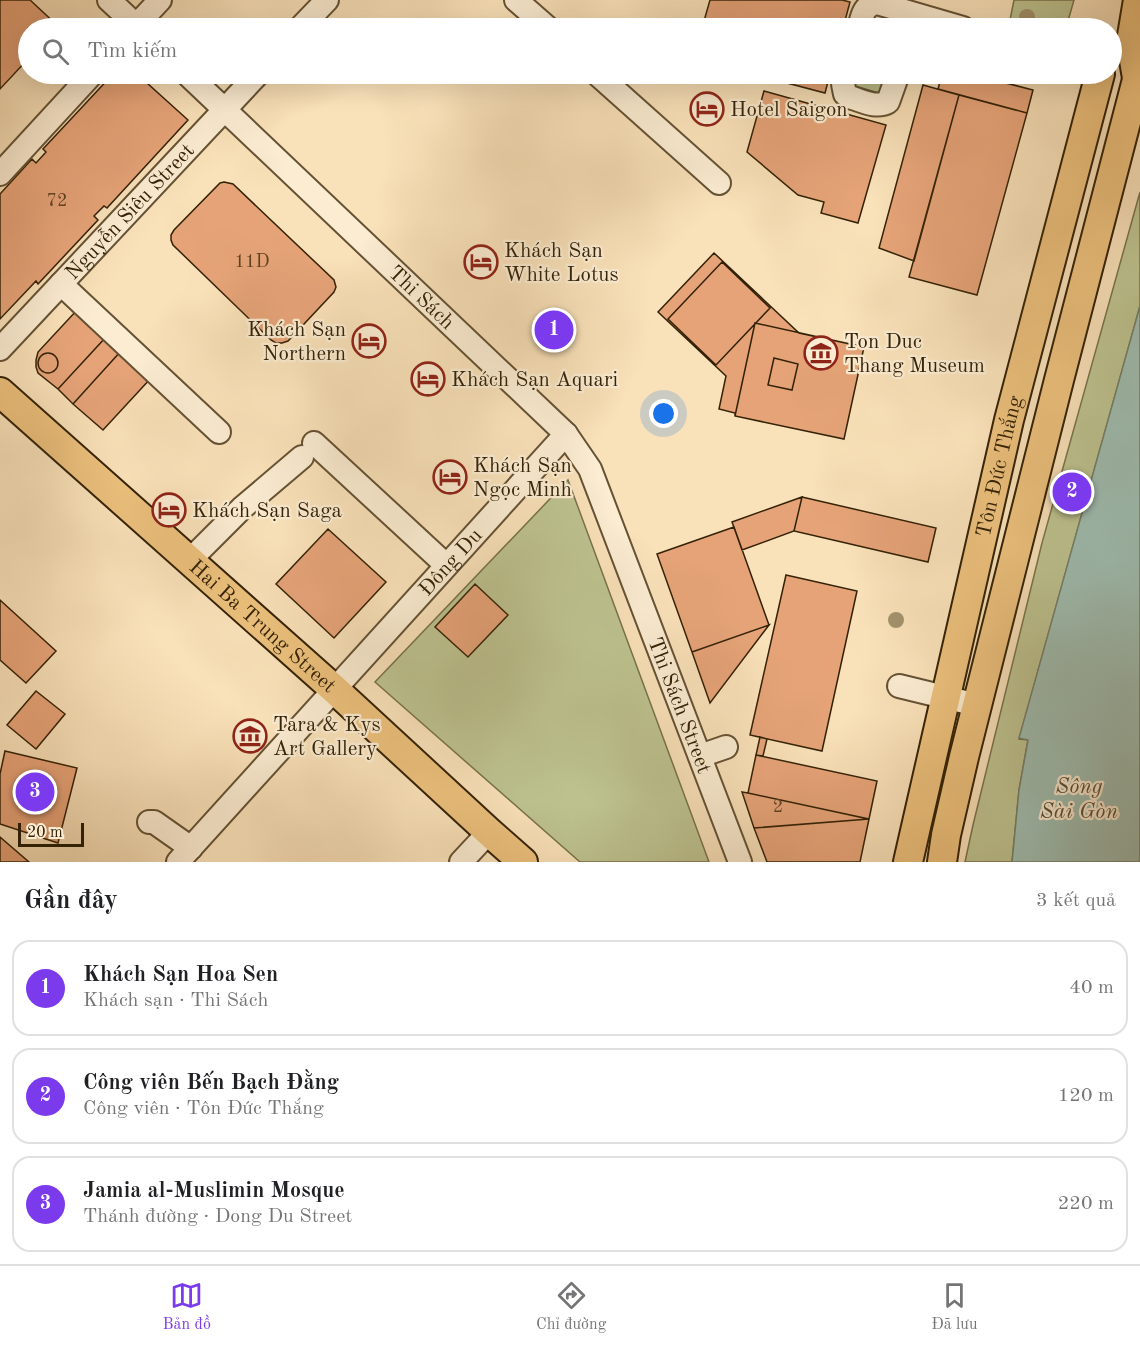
<!DOCTYPE html>
<html lang="vi">
<meta charset="utf-8">
<style>
body{margin:0;font-family:"Old Standard TT",serif;background:#f2f2f2;color:#202124}
.scale{position:absolute;left:18px;bottom:15px;width:66px;box-sizing:border-box;padding-left:6px;border:3px solid #342207;border-top:0;font-size:16px;line-height:21px;white-space:nowrap;color:#342207;-webkit-text-stroke:4px #fbecd2;paint-order:stroke}
.you{position:absolute;left:664px;top:414px;width:21px;height:21px;margin:-15px;border:4px solid #fff;border-radius:50%;background:#1a73e8;box-shadow:0 0 0 9px #1a73e833}
.badge{display:grid;place-items:center;width:39px;height:39px;border-radius:50%;background:#7c3aed;color:#fff;font-size:20px;font-weight:700}
.pin{position:absolute;translate:-50% -50%;border:3px solid #fff;box-shadow:0 2px 6px #0006}
.list{margin:0;padding:0;list-style:none}
h2{display:flex;justify-content:space-between;align-items:center;height:78px;margin:0;padding:0 24px;font-size:26px}
h2 small{font-size:20px;font-weight:400;color:#757577}
.list li{display:grid;grid-template-columns:39px 1fr auto;gap:18px;align-items:center;box-sizing:border-box;height:96px;margin:0 12px 12px;padding:0 12px;border:2px solid #e0e0e0;border-radius:18px}
.list b{display:block;font-size:22px;white-space:nowrap}
.list p{margin:0;font-size:20px;white-space:nowrap;color:#757577}
.list em{font-size:20px;font-style:normal;color:#757577}
.icon{flex:none;width:33px;height:33px;fill:none;stroke:currentColor;stroke-width:2;stroke-linecap:round;stroke-linejoin:round}
.map{position:relative;flex:none;width:1140px;height:862px;overflow:hidden}
.search{position:absolute;background:#fff;box-shadow:0 6px 24px #0002;left:18px;right:18px;top:18px;height:66px;display:flex;align-items:center;gap:15px;box-sizing:border-box;padding:0 21px;border-radius:33px;color:#757577;font-size:22px}
.sheet{height:402px;background:#fff}
nav{display:flex;justify-content:space-around;align-items:center;box-sizing:border-box;height:84px;border-top:2px solid #e0e0e0;background:#fff;font-size:16px;color:#757577}
nav a{display:grid;justify-items:center;gap:3px}
nav .on{color:#7c3aed}
.map>svg:first-child{display:block}
.green{fill:#bdc390;stroke:#78724c;stroke-width:1.5}
.water{fill:#9ebdb1;stroke:#747f6d;stroke-width:1.5}
.building{fill:#e6a378;stroke:#342207;stroke-width:1.5}
.lines{fill:none;stroke-linecap:round;stroke-linejoin:round}
.minor-casing{stroke:#655234;stroke-width:26}
.major-casing{stroke:#342207;stroke-width:32}
.minor{stroke:#fbecd2;stroke-width:22}
.major{stroke:#ecc07c;stroke-width:28}
.tree{fill:#a3926e}
.labels{text-anchor:middle;stroke-width:4.5;stroke-linejoin:round;paint-order:stroke}
.number-label{font-size:18px;fill:#604223}
.poi-label{font-size:21px;fill:#342207;stroke:#fbecd2;text-anchor:start}
.street-label{font-size:21px;fill:#342207;stroke:#fbecd2}
.water-label{font-size:22px;font-style:italic;fill:#54503a;stroke:#fbecd2}
</style>
<div class="map">
<svg width="1140" height="862" viewBox="0 0 1140 862">
<rect width="100%" height="100%" fill="#f9e1b9"/>
<filter id="stains"><feTurbulence type="fractalNoise" baseFrequency=".00333" numOctaves="4"/><feColorMatrix values="0 0 0 0 .2 0 0 0 0 .09 0 0 0 0 .02 0 0 0 .5 -.17"/></filter>
<radialGradient id="worn" r=".72"><stop offset=".6" stop-color="#630" stop-opacity="0"/><stop offset="1" stop-color="#630" stop-opacity=".3"/></radialGradient>
<!-- green -->
<path class="green" d="M 1014,0 L 1074,0 L 1066,28 L 1023,28 L 1009,25 Z
M 855,74 L 861,76 L 862,74 L 888,74 L 882,94 L 852,85 Z
M 1140,192 L 1140,306 L 1019,739 L 1028,740 L 1019,790 L 1012,862 L 965,862 L 973,825 L 1042,543 Z
M 568,480 L 709,862 L 580,862 L 375,682 Z"/>
<!-- water -->
<path class="water" d="M 1140,306 L 1140,862 L 1012,862 L 1019,790 L 1028,740 L 1019,738 Z"/>
<!-- building -->
<path class="building" d="M 0,0 L 30,0 L 59,27 L 57,28 L 28,28 L 28,59 L 0,89 Z
M 710,0 L 842,0 L 850,2 L 843,28 L 702,28 Z
M 113,74 L 137,74 L 188,120 L 107,208 L 104,206 L 94,216 L 98,220 L 38,284 L 36,281 L 0,319 L 0,194 L 32,159 L 36,163 L 46,152 L 43,149 Z
M 753,74 L 830,74 L 825,93 Z
M 942,74 L 971,74 L 1033,90 L 1027,113 L 938,89 Z
M 923,85 L 959,95 L 914,261 L 879,248 Z
M 764,91 L 886,125 L 858,223 L 821,213 L 824,202 L 798,195 L 747,152 Z
M 959,95 L 1027,113 L 977,295 L 909,277 Z
M 224,182 L 233,184 L 334,280 L 336,287 L 334,292 L 288,341 L 282,343 L 276,343 L 271,340 L 173,245 L 171,240 L 171,235 L 174,230 L 220,183 Z
M 714,253 L 799,333 L 864,347 L 844,439 L 735,416 L 735,413 L 719,409 L 726,376 L 658,312 Z
M 722,262 L 770,308 L 716,365 L 668,319 Z
M 77,310 L 106,337 L 58,389 L 38,373 L 36,367 L 36,360 L 38,352 Z
M 755,323 L 864,347 L 844,439 L 735,416 Z
M 106,337 L 121,351 L 73,404 L 58,389 Z
M 121,351 L 151,378 L 103,430 L 73,404 Z
M38 363a10 10 0 1 1 20 0a10 10 0 1 1-20 0Z
M 774,358 L 798,364 L 792,390 L 768,385 Z
M 802,497 L 936,528 L 928,562 L 794,531 Z
M 802,497 L 794,531 L 742,550 L 732,522 Z
M 734,527 L 769,625 L 692,652 L 657,554 Z
M 328,529 L 386,582 L 334,638 L 276,584 Z
M 786,575 L 857,591 L 822,751 L 750,735 Z
M 475,584 L 508,615 L 468,657 L 435,627 Z
M 0,600 L 56,651 L 26,683 L 0,660 Z
M 769,625 L 710,703 L 692,652 Z
M 36,691 L 65,714 L 36,749 L 7,725 Z
M 760,737 L 767,739 L 763,756 L 756,755 Z
M 5,751 L 77,768 L 58,843 L 0,824 L 0,774 Z
M 756,755 L 877,781 L 869,819 L 748,793 Z
M 742,792 L 748,793 L 869,819 L 754,828 Z
M 869,819 L 860,862 L 767,862 L 754,828 Z
M 0,837 L 29,862 L 0,862 Z"/>
<g class="lines">
<defs>
<g id="minor">
<path d="M 109,0 L 139,28"/>
<path d="M 516,0 L 548,28"/>
<path d="M 134,28 L 160,0"/>
<path d="M 300,28 L 327,0"/>
<path d="M 859,28 C 862,17 863,5 877,3 L 963,28"/>
<path id="s1" d="M 187,74 L 566,434 L 590,469 L 740,862"/>
<path d="M 597,74 L 719,183"/>
<path d="M 846,74 L 843,84 L 845,94 L 849,97 C 861,100 876,109 888,102 L 898,74"/>
<path d="M 0,174 L 92,74"/>
<path d="M 61,284 L 219,432"/>
<path id="s2" d="M 0,349 L 258,74"/>
<path d="M 314,443 L 446,565"/>
<path d="M 190,560 L 242,508 L 302,457"/>
<path d="M 899,686 L 977,705"/>
<path d="M 700,756 L 726,747"/>
<path d="M 149,822 L 154,822 L 191,848"/>
<path id="s3" d="M 178,862 L 566,434"/>
<path d="M 461,862 L 489,832"/>
</g>
<g id="major">
<path d="M 1137,78 L 1131,42 L 1138,0"/>
<path id="s4" d="M 0,392 L 334,689 L 489,832 L 523,862"/>
<path id="s5" d="M 908,862 L 1009,420 L 1100,74"/>
<path d="M 942,862 L 946,835 L 964,757 L 1059,380 L 1140,68"/>
</g>
</defs>
<!-- minor casing -->
<use href="#minor" class="minor-casing"/>
<!-- major casing -->
<use href="#major" class="major-casing"/>
<!-- minor -->
<use href="#minor" class="minor"/>
<!-- major -->
<use href="#major" class="major"/>
</g>
<!-- trees -->
<g class="tree">
<circle cx="1027" cy="17" r="8"/>
<circle cx="896" cy="620" r="8"/>
</g>
<!-- icons -->
<defs>
<symbol id="hotel-ring" viewBox="-11 -11 22 22"><circle r="9.5" fill="#fbecd2" stroke="#8f2418" stroke-width="1.5"/><path d="M-6-4.5h1.5V1H6V5H4.5V3h-9V5H-6ZM-4 0a1.8 1.8 0 1 1 3.6 0ZM.5 0V-2.5h3Q6-2.5 6 0Z" fill="#8f2418"/></symbol>
<symbol id="museum-ring" viewBox="-11 -11 22 22"><circle r="9.5" fill="#fbecd2" stroke="#8f2418" stroke-width="1.5"/><path d="M0-6L6-3V-2H-6V-3ZM-5-1h2V3h-2ZM-1-1h2V3h-2ZM3-1h2V3H3ZM-6 4H6V6H-6Z" fill="#8f2418"/></symbol>
</defs>
<g fill-rule="evenodd">
<use href="#hotel-ring" x="688" y="90" width="38" height="38"/>
<use href="#hotel-ring" x="462" y="243" width="38" height="38"/>
<use href="#hotel-ring" x="350" y="322" width="38" height="38"/>
<use href="#museum-ring" x="802" y="334" width="38" height="38"/>
<use href="#hotel-ring" x="409" y="360" width="38" height="38"/>
<use href="#hotel-ring" x="431" y="458" width="38" height="38"/>
<use href="#hotel-ring" x="150" y="491" width="38" height="38"/>
<use href="#museum-ring" x="231" y="717" width="38" height="38"/>
</g>
<g class="labels">
<!-- number labels -->
<g class="number-label">
<text x="57" y="206">72</text>
<text x="252" y="267">11D</text>
<text x="778" y="812">2</text>
</g>
<!-- poi labels -->
<g class="poi-label">
<text x="730" y="116">Hotel Saigon</text>
<text x="504" y="257">Khách Sạn<tspan x="504" dy="24">White Lotus</tspan></text>
<text x="346" y="336" text-anchor="end">Khách Sạn<tspan x="346" dy="24">Northern</tspan></text>
<text x="844" y="348">Ton Duc<tspan x="844" dy="24">Thang Museum</tspan></text>
<text x="451" y="386">Khách Sạn Aquari</text>
<text x="473" y="472">Khách Sạn<tspan x="473" dy="24">Ngọc Minh</tspan></text>
<text x="192" y="517">Khách Sạn Saga</text>
<text x="273" y="731">Tara &amp; Kys<tspan x="273" dy="24">Art Gallery</tspan></text>
</g>
<!-- street labels -->
<g class="street-label">
<text dy="7" stroke="none"><textPath href="#s2" startOffset="189">Nguyễn Siêu Street</textPath></text>
<text dy="7" stroke="none"><textPath href="#s1" startOffset="324">Thi Sách</textPath></text>
<text dy="7" stroke="none"><textPath href="#s5" startOffset="406">Tôn Đức Thắng</textPath></text>
<text dy="7" stroke="none"><textPath href="#s3" startOffset="405">Đông Du</textPath></text>
<text dy="7" stroke="none"><textPath href="#s4" startOffset="352">Hai Ba Trung Street</textPath></text>
<text dy="7" stroke="none"><textPath href="#s1" startOffset="818">Thi Sách Street</textPath></text>
</g>
<!-- water labels -->
<g class="water-label">
<text x="1079" y="793">Sông<tspan x="1079" dy="25">Sài Gòn</tspan></text>
</g>
</g>
<rect width="100%" height="100%" filter="url(#stains)"/>
<rect width="100%" height="100%" fill="url(#worn)"/>
</svg>
<div class="scale">20 m</div>
<div class="you"></div>
<div class="pin badge" style="left:554px;top:330px">1</div>
<div class="pin badge" style="left:1072px;top:492px">2</div>
<div class="pin badge" style="left:35px;top:792px">3</div>
<div class="search"><svg class="icon" aria-label="search" viewBox="0 0 24 24"><circle cx="10" cy="10" r="6"/><path d="M15 15l6 6"/></svg>Tìm kiếm</div>
</div>
<section class="sheet">
<h2>Gần đây<small>3 kết quả</small></h2>
<ul class="list">
<li><span class="badge">1</span><div><b>Khách Sạn Hoa Sen</b><p>Khách sạn · Thi Sách</p></div><em>40 m</em></li>
<li><span class="badge">2</span><div><b>Công viên Bến Bạch Đằng</b><p>Công viên · Tôn Đức Thắng</p></div><em>120 m</em></li>
<li><span class="badge">3</span><div><b>Jamia al-Muslimin Mosque</b><p>Thánh đường · Dong Du Street</p></div><em>220 m</em></li>
</ul>
</section>
<nav>
<a class="on"><svg class="icon" aria-label="map" viewBox="0 0 24 24"><path d="M3 6l6-2 6 2 6-2v14l-6 2-6-2-6 2zM9 4v14M15 6v14"/></svg>Bản đồ</a>
<a><svg class="icon" aria-label="directions" viewBox="0 0 24 24"><path d="M12 3l9 9-9 9-9-9zM9 14v-3h6M13 9l2 2-2 2"/></svg>Chỉ đường</a>
<a><svg class="icon" aria-label="saved" viewBox="0 0 24 24"><path d="M7 4h10v16l-5-4-5 4z"/></svg>Đã lưu</a>
</nav>
